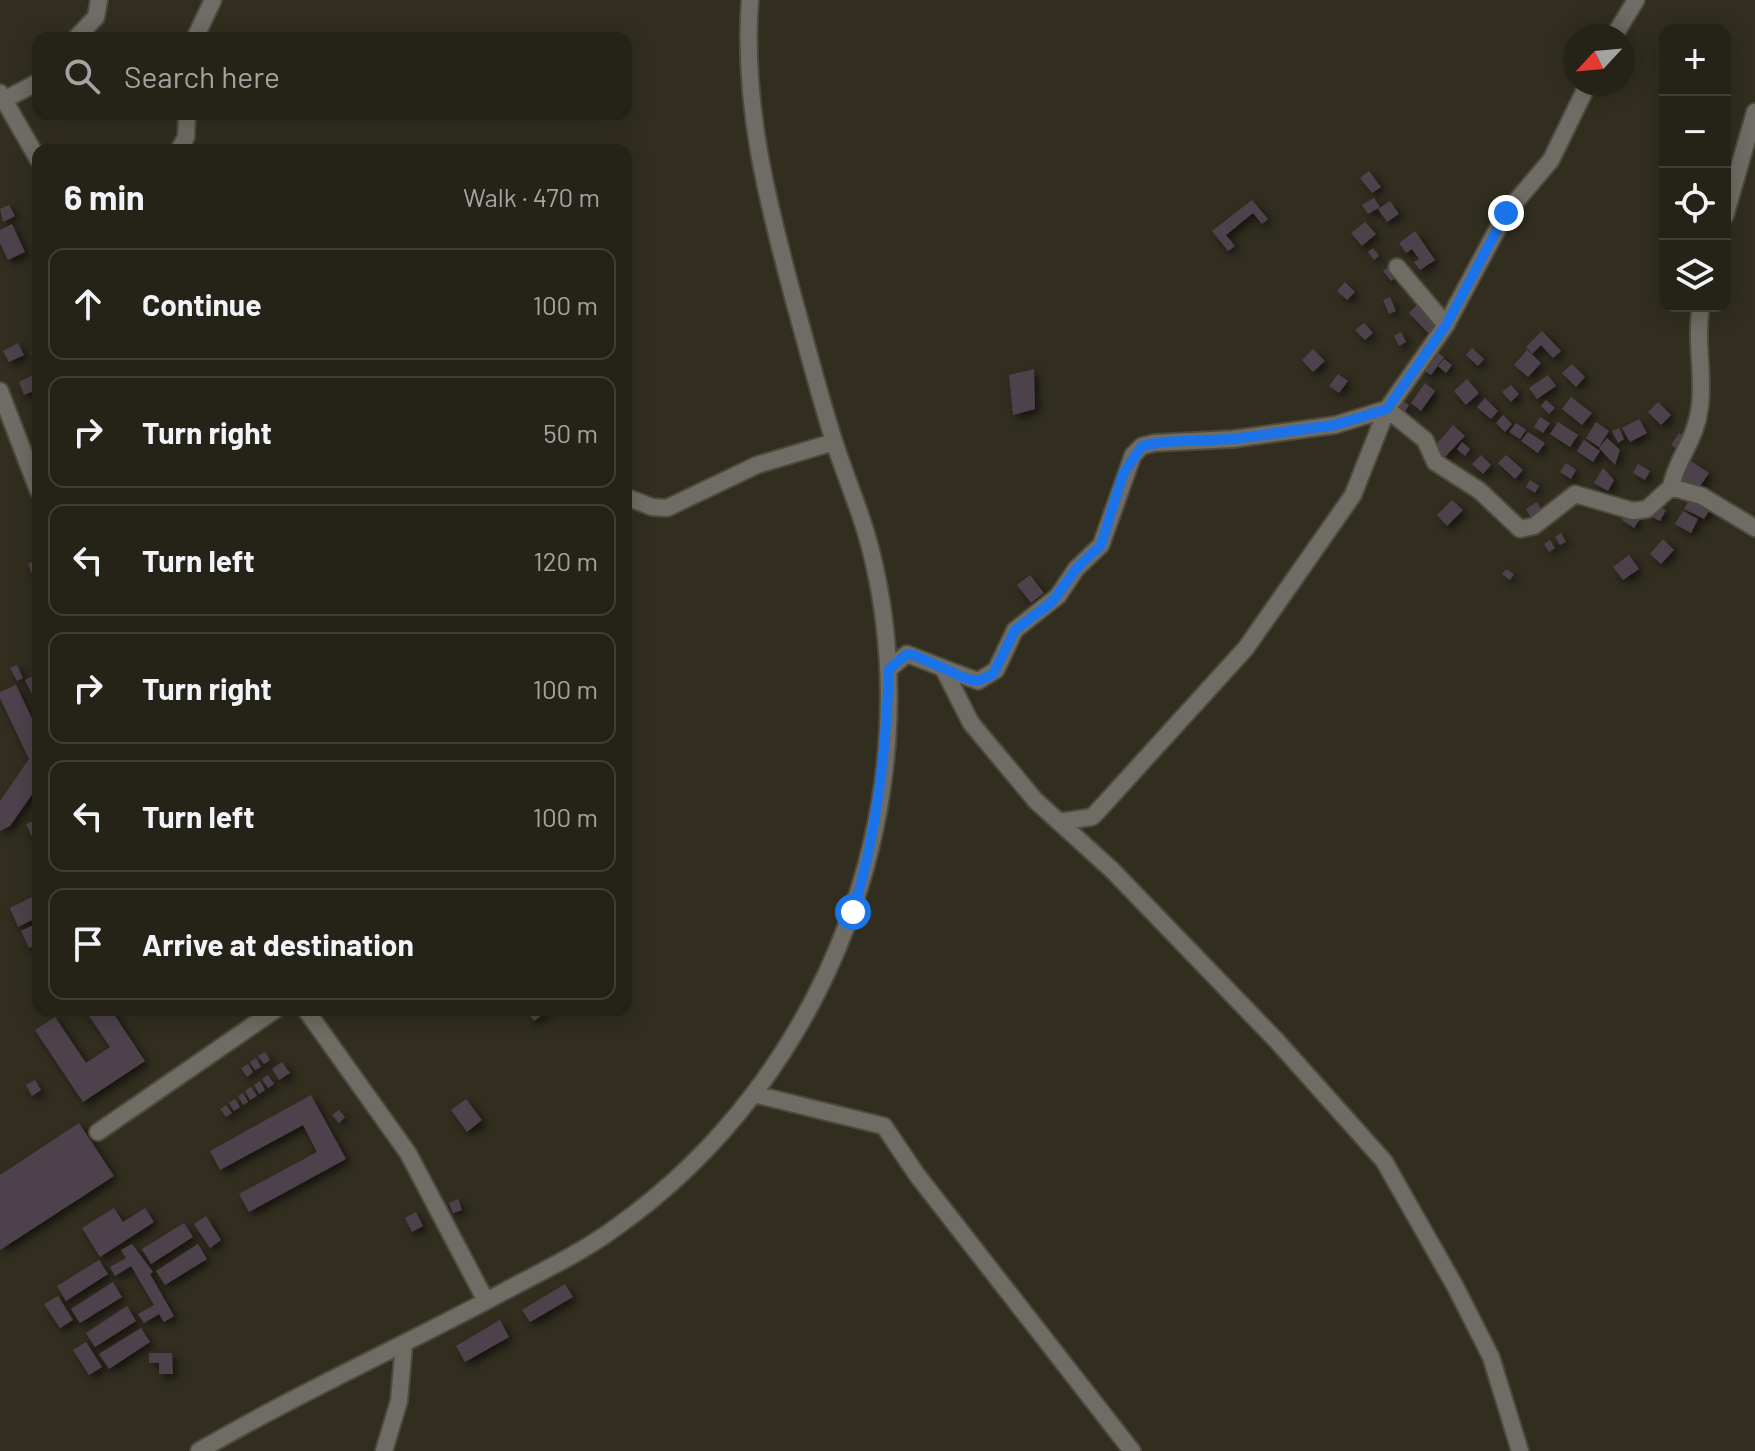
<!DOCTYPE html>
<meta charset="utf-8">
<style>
body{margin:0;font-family:Barlow,sans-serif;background:#312f25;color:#f1f3f6}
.controls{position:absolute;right:24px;top:24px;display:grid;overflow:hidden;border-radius:16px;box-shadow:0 4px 20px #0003}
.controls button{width:72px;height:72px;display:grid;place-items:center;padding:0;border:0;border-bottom:2px solid #423f37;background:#252218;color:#f1f3f6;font:40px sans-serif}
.compass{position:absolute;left:1563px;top:24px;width:72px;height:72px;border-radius:50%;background:#252218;box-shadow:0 4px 20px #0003;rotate:244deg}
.stop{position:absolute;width:24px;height:24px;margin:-18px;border:6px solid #1a73e8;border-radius:50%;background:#fff}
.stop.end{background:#1a73e8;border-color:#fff;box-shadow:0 2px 8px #0008}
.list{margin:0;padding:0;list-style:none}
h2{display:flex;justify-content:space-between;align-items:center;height:104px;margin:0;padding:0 32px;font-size:34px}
h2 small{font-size:26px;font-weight:400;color:#a3a4a2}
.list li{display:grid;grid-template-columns:52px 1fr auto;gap:24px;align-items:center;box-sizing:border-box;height:112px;margin:0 16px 16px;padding:0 16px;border:2px solid #423f37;border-radius:16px}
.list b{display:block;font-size:30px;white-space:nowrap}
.list em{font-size:26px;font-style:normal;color:#a3a4a2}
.icon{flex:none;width:44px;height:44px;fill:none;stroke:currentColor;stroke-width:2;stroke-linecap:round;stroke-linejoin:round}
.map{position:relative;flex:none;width:1755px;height:1451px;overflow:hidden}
.search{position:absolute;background:#252218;box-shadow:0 4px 20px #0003;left:32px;top:32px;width:600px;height:88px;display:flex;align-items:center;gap:20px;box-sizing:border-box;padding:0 28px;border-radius:16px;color:#a3a4a2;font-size:30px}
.panel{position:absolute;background:#252218;box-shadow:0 4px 20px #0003;left:32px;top:144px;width:600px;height:872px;border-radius:16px}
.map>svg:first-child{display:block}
.building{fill:#4e424c;filter:url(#shadow)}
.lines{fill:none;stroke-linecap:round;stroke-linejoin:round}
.street-casing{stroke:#4d4a3d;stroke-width:20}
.street{stroke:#6f6c65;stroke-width:16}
.route{stroke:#1a73e8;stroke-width:10}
</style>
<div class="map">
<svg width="1755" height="1451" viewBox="0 0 1755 1451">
<defs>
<filter id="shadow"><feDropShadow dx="4" dy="4" stdDeviation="4" flood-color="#0009"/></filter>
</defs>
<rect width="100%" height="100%" fill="#312e20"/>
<!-- building -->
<path class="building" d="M 1369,171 L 1381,187 L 1372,193 L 1360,178 Z
M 1374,198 L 1380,207 L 1368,214 L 1362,205 Z
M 1252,200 L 1268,219 L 1262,224 L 1253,213 L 1226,235 L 1235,246 L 1228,251 L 1212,231 Z
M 1390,201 L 1399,214 L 1387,222 L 1378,209 Z
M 9,205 L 15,216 L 3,222 L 0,209 Z
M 1365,222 L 1376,234 L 1362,246 L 1351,233 Z
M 12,224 L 25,252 L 8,260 L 0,243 L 0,230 Z
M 1415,231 L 1435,260 L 1420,270 L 1414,262 L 1419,259 L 1412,249 L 1406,253 L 1399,243 Z
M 1373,248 L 1379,256 L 1374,260 L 1368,252 Z
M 1391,265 L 1399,275 L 1391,281 L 1383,271 Z
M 1345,282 L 1355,292 L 1347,300 L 1337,291 Z
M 1390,297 L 1396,311 L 1389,314 L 1383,300 Z
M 1421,301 L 1442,322 L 1429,334 L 1409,313 Z
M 1364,323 L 1373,333 L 1365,340 L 1355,330 Z
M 1542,331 L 1561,351 L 1553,358 L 1541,345 L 1532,354 L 1526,347 Z
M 1401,332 L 1406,342 L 1399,346 L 1394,336 Z
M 18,343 L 24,355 L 9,362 L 3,351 Z
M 1472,348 L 1484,359 L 1478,366 L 1466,355 Z
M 38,349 L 38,368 L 31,352 Z
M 1313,349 L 1325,361 L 1313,372 L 1302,360 Z
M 1527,350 L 1541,363 L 1528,377 L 1514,365 Z
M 1435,351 L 1444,357 L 1431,375 L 1422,369 Z
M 1444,359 L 1452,365 L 1446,373 L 1438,366 Z
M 1572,364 L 1585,377 L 1576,387 L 1562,373 Z
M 1034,369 L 1035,409 L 1013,415 L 1009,375 Z
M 1338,374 L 1348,381 L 1339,393 L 1329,386 Z
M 33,375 L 38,389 L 24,395 L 19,382 Z
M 1548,375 L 1556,386 L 1537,399 L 1529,388 Z
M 1467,379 L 1479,393 L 1466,405 L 1454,391 Z
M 1425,383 L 1435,391 L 1421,411 L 1411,403 Z
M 1511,385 L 1519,394 L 1511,402 L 1502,392 Z
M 1571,397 L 1592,413 L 1582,425 L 1562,409 Z
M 1485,398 L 1498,411 L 1491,419 L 1477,407 Z
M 1401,400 L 1409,405 L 1405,412 L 1397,406 Z
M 1546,400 L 1555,408 L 1549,414 L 1541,406 Z
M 1658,402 L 1671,415 L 1661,425 L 1648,412 Z
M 1503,415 L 1512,424 L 1505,432 L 1496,423 Z
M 1540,417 L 1550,423 L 1543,433 L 1534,427 Z
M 1639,419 L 1647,433 L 1630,442 L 1622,428 Z
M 1558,422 L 1578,435 L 1570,447 L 1550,434 Z
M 1596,422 L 1609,431 L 1599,447 L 1586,438 Z
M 1516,423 L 1526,430 L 1520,439 L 1509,432 Z
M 1453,425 L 1465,436 L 1444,458 L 1433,448 Z
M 1619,428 L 1624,439 L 1618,443 L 1612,431 Z
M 1528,432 L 1545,443 L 1538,453 L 1521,441 Z
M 1679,433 L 1687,438 L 1679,450 L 1671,445 Z
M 1607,438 L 1620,450 L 1615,465 L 1599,448 Z
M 1584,440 L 1600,451 L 1593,462 L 1577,451 Z
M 1462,442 L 1470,449 L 1465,456 L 1457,449 Z
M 1481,455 L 1491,465 L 1483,474 L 1472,464 Z
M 1506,455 L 1523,470 L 1515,479 L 1498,463 Z
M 1691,461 L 1709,473 L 1697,491 L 1679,480 Z
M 1566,463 L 1576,470 L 1571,479 L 1560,472 Z
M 1638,464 L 1650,471 L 1645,480 L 1633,473 Z
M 1603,468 L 1614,480 L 1608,491 L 1594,483 Z
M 1530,480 L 1539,486 L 1535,493 L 1526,487 Z
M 1690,498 L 1710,509 L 1704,519 L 1684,509 Z
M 1452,500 L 1463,510 L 1447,526 L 1437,515 Z
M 1537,502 L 1544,514 L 1533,521 L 1526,509 Z
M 1653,504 L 1666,510 L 1660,521 L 1648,515 Z
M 1628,511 L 1640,519 L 1634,528 L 1622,520 Z
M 1683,511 L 1698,519 L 1691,533 L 1675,524 Z
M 1561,533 L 1566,542 L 1560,545 L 1555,537 Z
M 1663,539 L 1674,550 L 1661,564 L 1650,554 Z
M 1550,540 L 1555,548 L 1549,552 L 1544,544 Z
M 1629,555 L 1639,569 L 1623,580 L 1613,567 Z
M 38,559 L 38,571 L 32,574 L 28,564 Z
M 1506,569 L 1514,574 L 1510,580 L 1502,574 Z
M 1030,575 L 1044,593 L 1031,603 L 1017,585 Z
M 17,665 L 23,678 L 17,681 L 10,668 Z
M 33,676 L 38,686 L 38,698 L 35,700 L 25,680 Z
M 16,685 L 38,731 L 38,786 L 10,826 L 0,831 L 0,801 L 29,759 L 0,698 L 0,692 Z
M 38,819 L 38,850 L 26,824 Z
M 38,894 L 38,917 L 18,927 L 10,908 Z
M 38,923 L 38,944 L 29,948 L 21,931 Z
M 85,1010 L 111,1010 L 145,1061 L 83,1102 L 35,1030 L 55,1017 L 86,1063 L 110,1047 Z
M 526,1010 L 549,1010 L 534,1021 Z
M 265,1052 L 270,1060 L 264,1064 L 258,1056 Z
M 256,1058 L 261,1067 L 255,1070 L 250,1062 Z
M 282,1062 L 290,1073 L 279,1080 L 272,1069 Z
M 248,1064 L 253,1072 L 247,1077 L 241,1068 Z
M 268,1075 L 274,1084 L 268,1088 L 262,1079 Z
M 35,1080 L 41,1090 L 32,1096 L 26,1085 Z
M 260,1081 L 265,1090 L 259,1094 L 254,1085 Z
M 251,1087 L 257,1096 L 250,1100 L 245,1091 Z
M 243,1093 L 248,1102 L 243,1105 L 238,1096 Z
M 311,1095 L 346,1159 L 249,1212 L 239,1194 L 317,1152 L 303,1125 L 220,1170 L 210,1151 Z
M 235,1099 L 240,1107 L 234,1111 L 229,1103 Z
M 466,1099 L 482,1120 L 467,1132 L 451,1110 Z
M 226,1105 L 232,1113 L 226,1117 L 220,1109 Z
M 339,1110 L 345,1117 L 339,1123 L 332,1115 Z
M 79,1123 L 114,1176 L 0,1250 L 0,1175 Z
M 458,1199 L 462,1210 L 453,1213 L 449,1203 Z
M 114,1208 L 123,1222 L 145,1208 L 154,1222 L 100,1257 L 82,1228 Z
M 416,1212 L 423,1226 L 412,1232 L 405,1218 Z
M 206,1216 L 221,1240 L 210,1248 L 194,1224 Z
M 184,1223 L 193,1237 L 151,1264 L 142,1249 Z
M 132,1244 L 153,1272 L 150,1274 L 174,1316 L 164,1322 L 159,1314 L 144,1323 L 138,1314 L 154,1305 L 131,1266 L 115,1276 L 110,1267 L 126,1258 L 121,1250 Z
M 198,1244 L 207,1259 L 165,1285 L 156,1271 Z
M 99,1260 L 108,1274 L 66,1301 L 57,1286 Z
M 113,1282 L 122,1297 L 80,1323 L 71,1309 Z
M 565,1284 L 573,1297 L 530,1322 L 522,1310 Z
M 58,1296 L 73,1320 L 60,1328 L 44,1304 Z
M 127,1306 L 136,1321 L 95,1347 L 86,1333 Z
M 500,1320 L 509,1337 L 465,1362 L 456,1346 Z
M 141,1328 L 150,1342 L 109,1369 L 99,1354 Z
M 86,1342 L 102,1367 L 89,1375 L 73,1350 Z
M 149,1353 L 172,1353 L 173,1374 L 159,1374 L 159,1363 L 149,1363 Z"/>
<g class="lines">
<defs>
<path id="street" d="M 1614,36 L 1636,0
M 76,38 L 96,17 L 99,0
M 195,38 L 213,0
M 0,93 L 38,159
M 4,100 L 38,82
M 179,150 L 186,137 L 187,114
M 1725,216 L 1755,112
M 1397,267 L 1446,325
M 0,391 L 38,490
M 1671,487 C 1677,457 1696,441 1700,406 C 1704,372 1695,340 1701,306
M 626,497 L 652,507 L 667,508 L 757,465 L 834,442
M 943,668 L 978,681 L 996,670 L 1015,630 L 1058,596 L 1076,569 L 1101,545 L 1133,455 L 1142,446 L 1154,443 L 1233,439 L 1335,425 L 1387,409 L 1425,440 L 1435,462 L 1480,491 L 1520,529 L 1534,526 L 1575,494 L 1633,511 L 1647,509 L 1671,487 L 1702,496 L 1755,528
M 889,669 L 907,654 L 943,668 L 971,723 L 1036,801 L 1112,870 L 1276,1040 L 1384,1161 L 1455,1286 L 1491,1357 L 1520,1451
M 1059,822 L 1092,817 L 1097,812 L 1246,648 L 1353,495 L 1387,409 L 1446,325 L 1506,213 L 1551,160 L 1588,84
M 306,1010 L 408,1153 L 486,1301
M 754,1094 L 884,1126 L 917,1175 L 1132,1451
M 98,1132 L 275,1010
M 199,1451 C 298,1393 403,1346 505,1291 C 542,1271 581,1253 615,1228 C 827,1079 935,799 870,547 C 861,512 846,478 835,444 C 820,398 808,350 795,304 C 768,204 742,105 750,0
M 384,1451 L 399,1401 L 404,1344"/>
</defs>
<!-- street casing -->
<use href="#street" class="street-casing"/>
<!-- street -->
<use href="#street" class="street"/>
</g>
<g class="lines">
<!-- route -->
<path class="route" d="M 853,912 C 877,832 886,753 889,669 L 907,654 L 914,655 L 967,679 L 978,681 L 993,674 L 1015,630 L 1052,602 L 1076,569 L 1101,545 L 1123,474 L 1142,446 L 1162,442 L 1233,439 L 1335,425 L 1387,409 L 1446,325 L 1506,213"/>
</g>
</svg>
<div class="controls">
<button>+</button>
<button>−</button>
<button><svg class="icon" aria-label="locate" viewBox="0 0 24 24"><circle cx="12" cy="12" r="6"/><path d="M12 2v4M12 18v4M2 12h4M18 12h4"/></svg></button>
<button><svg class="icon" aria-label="layers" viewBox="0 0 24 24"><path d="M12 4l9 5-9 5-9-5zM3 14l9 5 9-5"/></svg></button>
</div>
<svg class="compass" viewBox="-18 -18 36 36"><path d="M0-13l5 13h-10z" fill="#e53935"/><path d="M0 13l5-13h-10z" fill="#a3a4a2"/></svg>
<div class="stop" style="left:853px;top:912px"></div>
<div class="stop end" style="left:1506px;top:213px"></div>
<div class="search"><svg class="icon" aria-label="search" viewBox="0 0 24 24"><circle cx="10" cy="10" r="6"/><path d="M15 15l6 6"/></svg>Search here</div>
<section class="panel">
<h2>6 min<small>Walk · 470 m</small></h2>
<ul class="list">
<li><svg class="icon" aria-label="ahead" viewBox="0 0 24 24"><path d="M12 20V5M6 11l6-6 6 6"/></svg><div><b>Continue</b></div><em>100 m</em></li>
<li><svg class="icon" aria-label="right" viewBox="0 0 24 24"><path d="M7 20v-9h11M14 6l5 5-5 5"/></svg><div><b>Turn right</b></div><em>50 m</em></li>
<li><svg class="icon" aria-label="left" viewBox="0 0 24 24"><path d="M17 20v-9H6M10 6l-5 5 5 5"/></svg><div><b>Turn left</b></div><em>120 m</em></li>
<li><svg class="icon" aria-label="right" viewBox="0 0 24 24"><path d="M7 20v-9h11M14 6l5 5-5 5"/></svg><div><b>Turn right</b></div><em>100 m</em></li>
<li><svg class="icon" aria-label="left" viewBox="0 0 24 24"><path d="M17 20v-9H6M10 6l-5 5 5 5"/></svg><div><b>Turn left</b></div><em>100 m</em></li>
<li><svg class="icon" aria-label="arrive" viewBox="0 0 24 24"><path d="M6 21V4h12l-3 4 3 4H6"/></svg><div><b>Arrive at destination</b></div></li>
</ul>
</section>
</div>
